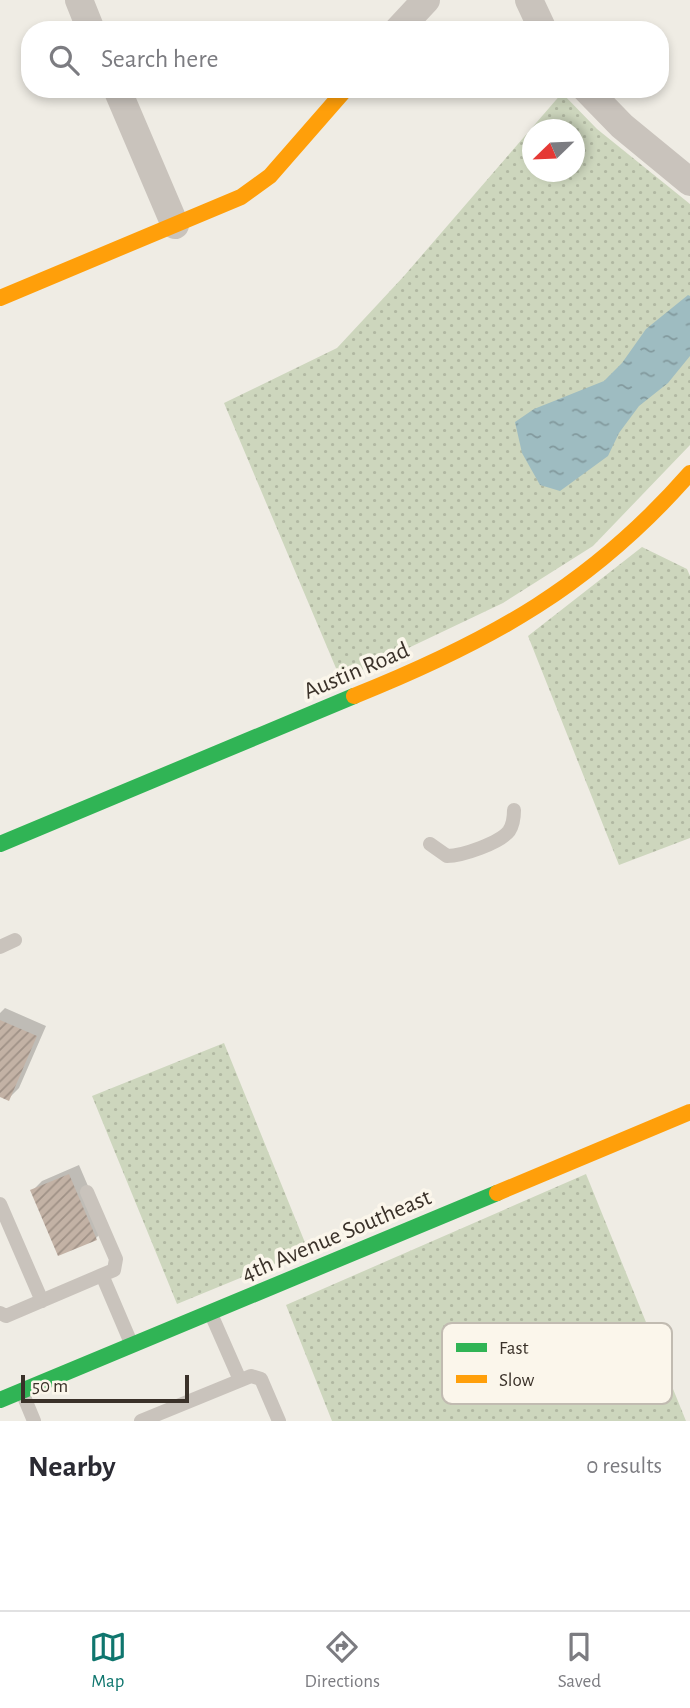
<!DOCTYPE html>
<style>
body{margin:0;font-family:"Alegreya Sans",sans-serif;background:#f7f7f7;color:#2b2b33}
.compass{position:absolute;left:522px;top:119px;width:63px;height:63px;border-radius:50%;background:#fff;box-shadow:0 4px 10px #0003;rotate:247deg}
.scale{position:absolute;left:21px;bottom:18px;width:168px;box-sizing:border-box;padding-left:7px;border:4px solid #3a3129;border-top:0;font-size:19px;line-height:24px;white-space:nowrap;color:#3a3129;-webkit-text-stroke:5px #fbf6eb;paint-order:stroke}
.list{margin:0;padding:0;list-style:none}
h2{display:flex;justify-content:space-between;align-items:center;height:91px;margin:0;padding:0 28px;font-size:30px}
h2 small{font-size:23px;font-weight:400;color:#7c7c81}
.icon{flex:none;width:38px;height:38px;fill:none;stroke:currentColor;stroke-width:2;stroke-linecap:round;stroke-linejoin:round}
.map{position:relative;flex:none;width:690px;height:1421px;overflow:hidden}
.search{position:absolute;background:#fff;box-shadow:0 4px 10px #0003;left:21px;right:21px;top:21px;height:77px;display:flex;align-items:center;gap:18px;box-sizing:border-box;padding:0 24px;border-radius:28px;color:#7c7c81;font-size:26px}
.sheet{height:189px;background:#fff}
nav{display:flex;justify-content:space-around;align-items:center;box-sizing:border-box;height:98px;border-top:2px solid #e1e1e2;background:#fff;font-size:19px;color:#7c7c81}
nav a{display:grid;justify-items:center;gap:4px}
nav .on{color:#0f766e}
.map>svg:first-child{display:block}
.green{fill:url(#green-dots);fill-rule:evenodd}
.water{fill:url(#water-ripples)}
.shadow{fill:#0003}
.building{fill:url(#building-hatch)}
.lines{fill:none;stroke-linecap:round;stroke-linejoin:round}
.lane{stroke:#c9c3bc;stroke-width:14}
.street{stroke:#c9c3bc;stroke-width:28}
.fast{stroke:#30b455;stroke-width:16}
.slow{stroke:#ff9f0a;stroke-width:16}
.labels{text-anchor:middle;stroke-width:7;stroke-linejoin:round;paint-order:stroke}
.street-label{font-size:24px;fill:#3a3129;stroke:#fbf6eb}
.key{fill:#fbf6eb;stroke:#c1bbb1;stroke-width:2}
.key-label{font-size:19px;fill:#3a3129}
</style>
<div class="map">
<svg width="690" height="1421" viewBox="0 0 690 1421">
<defs>
<pattern id="green-dots" width="8" height="8" patternUnits="userSpaceOnUse" patternTransform="scale(1.75)"><rect width="8" height="8" fill="#cdd6bd"/><path d="M2 2h.1M6 6h.1" fill="none" stroke="#b1b8a2" stroke-width="1.8" stroke-linecap="round"/></pattern>
<pattern id="water-ripples" width="26" height="14" patternUnits="userSpaceOnUse" patternTransform="scale(1.75)"><rect width="26" height="14" fill="#9ebcc1"/><path d="M2 4q2-2 4 0t4 0M15 11q2-2 4 0t4 0" fill="none" stroke="#82999d"/></pattern>
<pattern id="building-hatch" width="6" height="6" patternUnits="userSpaceOnUse" patternTransform="scale(1.75)"><rect width="6" height="6" fill="#c3b2a5"/><path d="M-1 1l2-2M0 6l6-6M5 7l2-2" fill="none" stroke="#9f9186"/></pattern>
</defs>
<rect width="100%" height="100%" fill="#efece4"/>
<!-- green -->
<path class="green" d="M 562,93 L 597,129 L 690,204 L 690,445 L 593,546 L 503,603 L 341,680 L 224,403 L 337,348 L 404,276 ZM 532,130 L 574,130 L 574,172 L 532,172 Z
M 642,547 L 687,569 L 690,576 L 690,838 L 619,865 L 528,636 Z
M 224,1043 L 308,1250 L 177,1304 L 92,1096 Z
M 586,1174 L 686,1421 L 332,1421 L 286,1305 Z"/>
<!-- water -->
<path class="water" d="M 688,295 L 690,296 L 690,356 L 668,383 L 639,406 L 619,433 L 608,456 L 560,491 L 540,485 L 522,453 L 515,422 L 534,409 L 604,381 L 622,363 L 646,329 Z"/>
<!-- shadow -->
<path class="shadow" d="M 5,1008 L 46,1026 L 19,1088 L 9,1098 L 0,1095 L 0,1013 Z
M 79,1165 L 106,1228 L 96,1238 L 32,1191 L 42,1181 Z"/>
<!-- building -->
<path class="building" d="M 0,1020 L 37,1036 L 9,1101 L 0,1097 Z
M 69,1174 L 97,1240 L 58,1256 L 30,1190 Z"/>
<g class="lines">
<!-- lane -->
<path class="lane" d="M 430,844 L 447,856 C 462,856 500,843 509,831 C 513,825 514,818 514,810
M 0,947 L 15,940
M 87,1192 L 116,1259 L 114,1270 L 102,1275
M 0,1204 L 42,1301
M 0,1313 L 6,1316 L 102,1275 L 131,1343
M 211,1314 L 240,1380
M 22,1392 L 34,1421
M 141,1421 L 251,1376 L 261,1379 L 279,1421"/>
<!-- street -->
<path class="street" d="M 79,0 L 91,30
M 529,0 L 543,30
M 398,30 L 426,0
M 117,89 L 175,225
M 586,89 L 622,126 L 690,182"/>
<!-- fast -->
<path class="fast" d="M 0,844 L 354,696
M 0,1400 L 497,1193"/>
<!-- slow -->
<path class="slow" d="M 0,298 L 241,197 L 270,176 L 346,89
M 354,696 C 491,641 592,585 690,473
M 497,1193 L 690,1112"/>
</g>
<g class="labels">
<!-- street labels -->
<g class="street-label">
<text transform="translate(356 670) rotate(-23)" y="8">Austin Road</text>
<text transform="translate(336 1235) rotate(-23)" y="8">4th Avenue Southeast</text>
</g>
</g>
<!-- legend -->
<rect x="442" y="1323" width="230" height="81" rx="10" class="key"/>
<rect x="456" y="1343" width="31" height="9" fill="#30b455"/>
<rect x="456" y="1375" width="31" height="8" fill="#ff9f0a"/>
<g class="key-label">
<text x="499" y="1354">Fast</text>
<text x="499" y="1386">Slow</text>
</g>
</svg>
<svg class="compass" viewBox="-18 -18 36 36"><path d="M0-13l5 13h-10z" fill="#e53935"/><path d="M0 13l5-13h-10z" fill="#7c7c81"/></svg>
<div class="scale">50 m</div>
<div class="search"><svg class="icon" aria-label="search" viewBox="0 0 24 24"><circle cx="10" cy="10" r="6"/><path d="M15 15l6 6"/></svg>Search here</div>
</div>
<section class="sheet">
<h2>Nearby<small>0 results</small></h2>
<ul class="list">
</ul>
</section>
<nav>
<a class="on"><svg class="icon" aria-label="map" viewBox="0 0 24 24"><path d="M3 6l6-2 6 2 6-2v14l-6 2-6-2-6 2zM9 4v14M15 6v14"/></svg>Map</a>
<a><svg class="icon" aria-label="directions" viewBox="0 0 24 24"><path d="M12 3l9 9-9 9-9-9zM9 14v-3h6M13 9l2 2-2 2"/></svg>Directions</a>
<a><svg class="icon" aria-label="saved" viewBox="0 0 24 24"><path d="M7 4h10v16l-5-4-5 4z"/></svg>Saved</a>
</nav>
